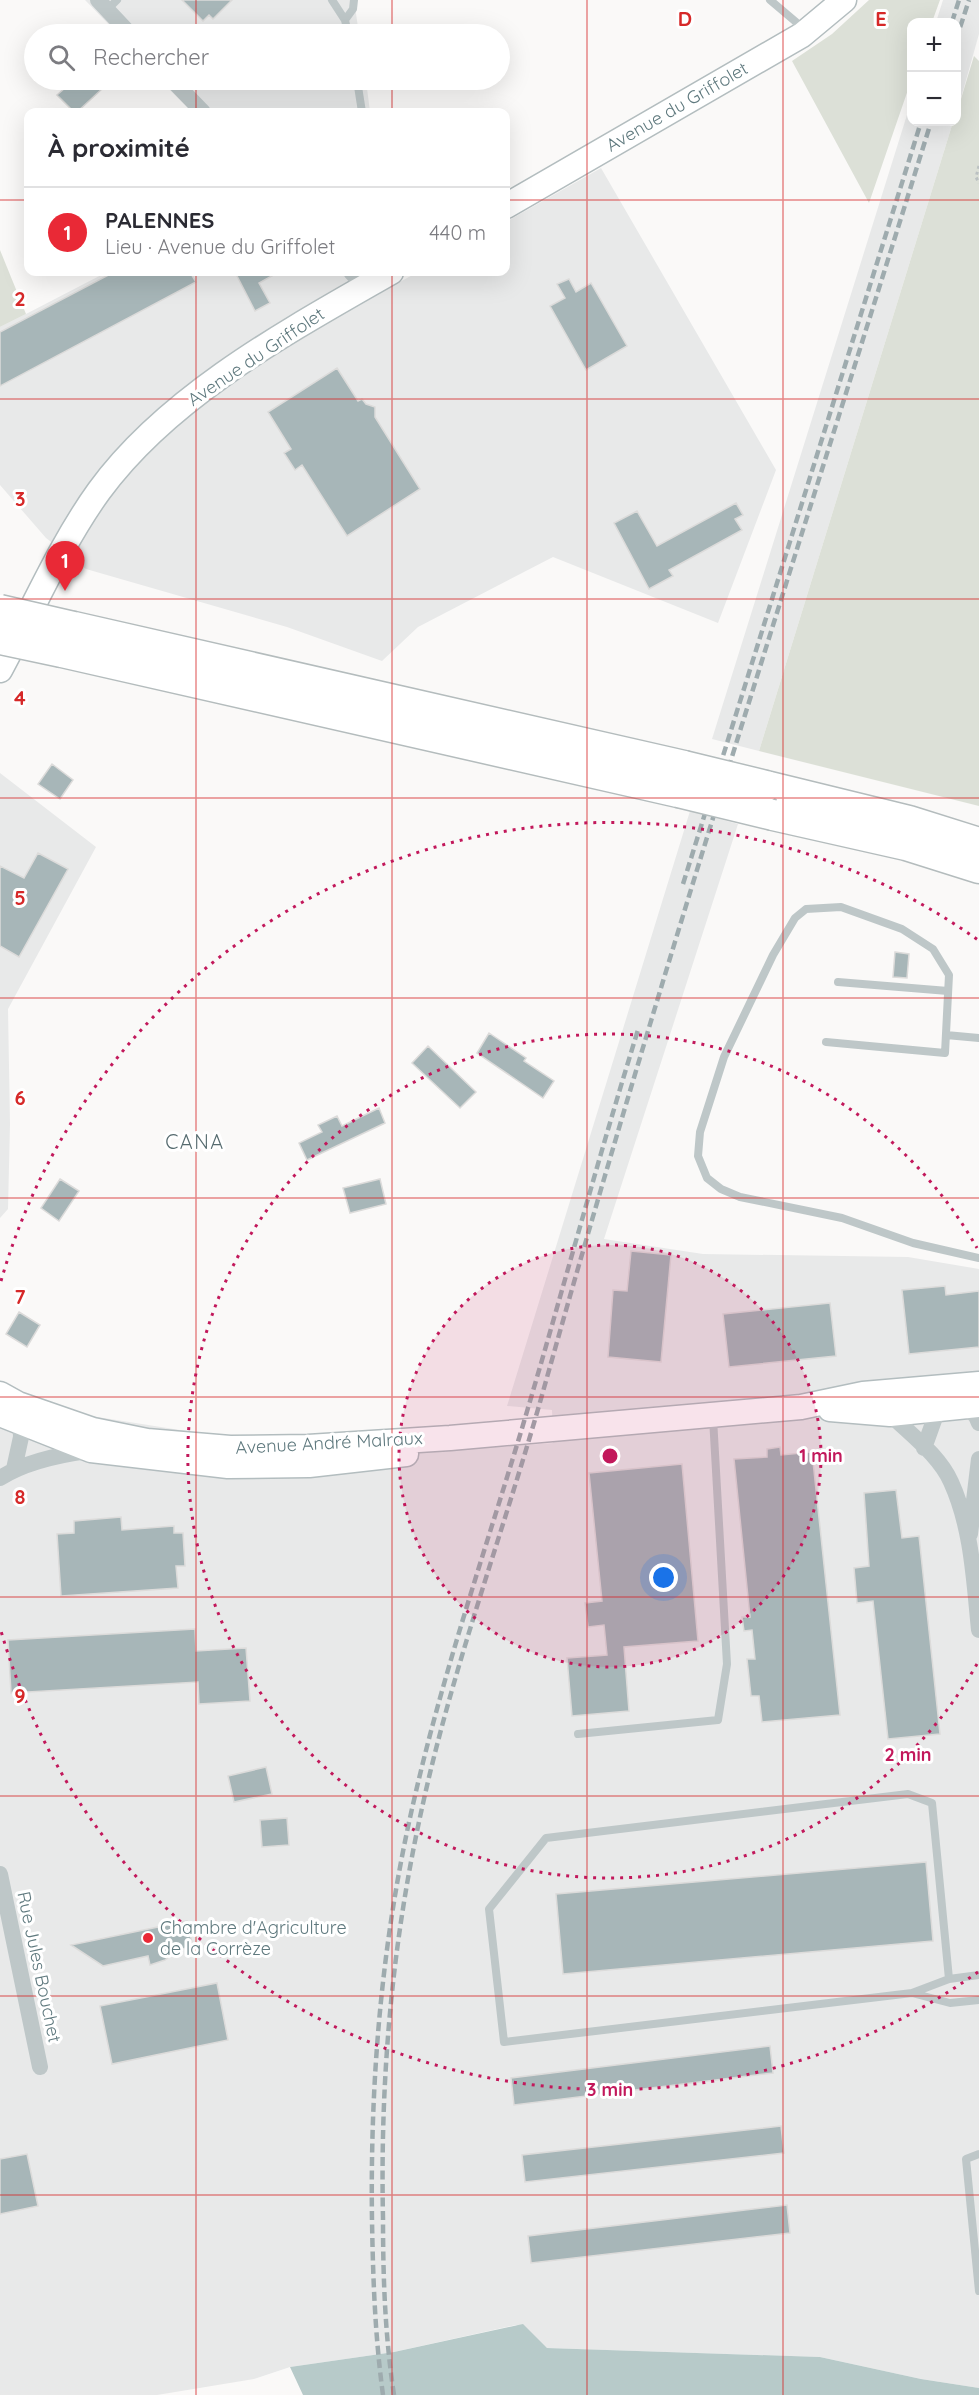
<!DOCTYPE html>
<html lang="fr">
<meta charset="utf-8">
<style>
body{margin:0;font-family:Quicksand,sans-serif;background:#f7f7f7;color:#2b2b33}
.controls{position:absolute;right:18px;top:18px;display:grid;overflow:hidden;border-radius:12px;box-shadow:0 6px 24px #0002}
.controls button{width:54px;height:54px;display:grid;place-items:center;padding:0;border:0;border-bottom:2px solid #e1e1e2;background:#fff;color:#2b2b33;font:30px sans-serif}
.you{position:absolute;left:664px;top:1578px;width:21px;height:21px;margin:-15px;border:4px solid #fff;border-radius:50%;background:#1a73e8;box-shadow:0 0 0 9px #1a73e833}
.badge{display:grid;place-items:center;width:39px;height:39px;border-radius:50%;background:#e92936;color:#fff;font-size:20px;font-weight:700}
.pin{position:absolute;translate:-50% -50px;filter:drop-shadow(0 2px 3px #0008)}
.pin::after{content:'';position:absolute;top:32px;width:21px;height:18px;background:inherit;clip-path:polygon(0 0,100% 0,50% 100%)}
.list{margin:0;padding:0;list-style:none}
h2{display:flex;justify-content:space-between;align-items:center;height:78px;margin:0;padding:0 24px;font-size:26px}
h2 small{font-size:20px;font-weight:400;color:#7c7c81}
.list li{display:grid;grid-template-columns:39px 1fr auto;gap:18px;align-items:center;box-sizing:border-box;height:90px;padding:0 24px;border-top:2px solid #e1e1e2}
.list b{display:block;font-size:22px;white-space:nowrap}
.list p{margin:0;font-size:20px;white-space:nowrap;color:#7c7c81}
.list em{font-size:20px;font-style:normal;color:#7c7c81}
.icon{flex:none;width:33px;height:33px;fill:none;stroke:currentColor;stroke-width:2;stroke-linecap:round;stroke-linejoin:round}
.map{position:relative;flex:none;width:979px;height:2395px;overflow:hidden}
.search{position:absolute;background:#fff;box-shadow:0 6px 24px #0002;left:24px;top:24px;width:486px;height:66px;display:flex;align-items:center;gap:15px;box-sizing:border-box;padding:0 21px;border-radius:33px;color:#7c7c81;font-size:22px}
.panel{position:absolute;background:#fff;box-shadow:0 6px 24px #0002;left:24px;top:108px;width:486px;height:168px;border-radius:12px}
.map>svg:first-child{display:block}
.built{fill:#e8e9e9}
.green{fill:#dce0d7}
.water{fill:#b7cac9}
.building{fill:#a7b6b8;stroke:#dcdbda;stroke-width:1.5}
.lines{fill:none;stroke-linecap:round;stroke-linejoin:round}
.secondary-casing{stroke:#b3bdbf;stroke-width:27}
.highway-casing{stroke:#b4bcbd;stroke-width:33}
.path{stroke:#bbc1c2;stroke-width:3;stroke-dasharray:3 3;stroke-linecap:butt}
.lane{stroke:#bec7c8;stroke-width:8}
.street{stroke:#bec7c8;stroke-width:16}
.secondary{stroke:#fff;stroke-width:24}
.highway{stroke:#fff;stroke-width:30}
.rail{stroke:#9eabae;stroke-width:4.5;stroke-dasharray:9 4.5;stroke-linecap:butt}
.highway-bridge-casing{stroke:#b4bcbd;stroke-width:33;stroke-linecap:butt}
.highway-bridge{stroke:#fff;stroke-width:30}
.grid{fill:none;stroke:#d62828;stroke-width:1.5;stroke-opacity:0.55}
.ring{fill:none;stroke:#c2185b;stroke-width:3;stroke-dasharray:3 6}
.poi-dot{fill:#e92936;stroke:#fff;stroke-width:2}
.labels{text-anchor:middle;stroke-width:6;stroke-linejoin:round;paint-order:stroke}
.street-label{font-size:18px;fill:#5f797e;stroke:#fff}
.poi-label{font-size:18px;fill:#5f797e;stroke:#fff;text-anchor:start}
.neighbourhood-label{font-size:20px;letter-spacing:1.5px;fill:#566b6f;stroke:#fff}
.grid-label{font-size:20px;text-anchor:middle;font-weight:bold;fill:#d62828;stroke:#fff;stroke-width:6;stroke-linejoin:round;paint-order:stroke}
.centre{fill:#c2185b;stroke:#fff;stroke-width:3}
.ring-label{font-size:18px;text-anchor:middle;font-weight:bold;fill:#c2185b;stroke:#fff;stroke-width:6;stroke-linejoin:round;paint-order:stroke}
</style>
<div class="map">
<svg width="979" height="2395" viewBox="0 0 979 2395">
<rect width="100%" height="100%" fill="#faf9f8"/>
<!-- built -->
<path class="built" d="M 85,0 L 354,0 L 359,34 L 118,34 Z
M 943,0 L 979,0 L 979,34 L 957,112 L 956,22 L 936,22 Z
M 160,80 L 366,80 L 370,112 L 192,112 Z
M 911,102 L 912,122 L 953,122 L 759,751 L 712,739 Z
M 601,168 L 776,470 L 718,623 L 553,557 L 418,627 L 382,661 L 287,627 L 86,569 L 46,538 L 0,485 L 0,327 L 26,314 L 107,272 L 394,272 L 396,284 L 418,272 L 506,272 L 506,222 Z
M 0,773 L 96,847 L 8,1009 L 10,1124 L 8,1209 L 0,1218 Z
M 690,811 L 738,824 L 604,1239 L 703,1254 L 908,1257 L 979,1269 L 979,2388 L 921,2379 L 820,2357 L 547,2348 L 516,2325 L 394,2352 L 290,2367 L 254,2379 L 157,2395 L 0,2395 L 0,1384 L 72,1413 L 256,1442 L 506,1421 L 498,1447 L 553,1443 L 552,1410 L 507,1406 Z"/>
<!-- green -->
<path class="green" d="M 869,0 L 940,0 L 932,22 L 912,22 L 911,81 L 869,203 L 792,61 L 832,34 Z
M 974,56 L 979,61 L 979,806 L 759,751 L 953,122 L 956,122 L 957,112 Z
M 0,250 L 26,314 L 0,327 Z"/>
<!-- water -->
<path class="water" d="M 523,2324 L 547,2348 L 820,2357 L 921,2379 L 979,2388 L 979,2395 L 303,2395 L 290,2367 L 394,2352 Z"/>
<!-- building -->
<path class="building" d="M 182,0 L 232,0 L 213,19 L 209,15 L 203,21 Z
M 74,80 L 95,80 L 103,88 L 77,112 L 74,112 L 57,95 Z
M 114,272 L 190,272 L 196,282 L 0,386 L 0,332 Z
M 235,272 L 279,272 L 259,283 L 270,303 L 255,311 Z
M 569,279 L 576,292 L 591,283 L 627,346 L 586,370 L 550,306 L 565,298 L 557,284 Z
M 337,368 L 358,401 L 362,399 L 366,404 L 375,407 L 375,417 L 420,489 L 347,536 L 302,465 L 295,470 L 284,453 L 291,449 L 268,412 Z
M 736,503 L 743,515 L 735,519 L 742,530 L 669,570 L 673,576 L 649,589 L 614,523 L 637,511 L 657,546 Z
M 52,764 L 73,780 L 60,799 L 38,784 Z
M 38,853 L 68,869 L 19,957 L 0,946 L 0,866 L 24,878 Z
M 895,952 L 909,954 L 907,978 L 893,977 Z
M 489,1033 L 526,1058 L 524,1061 L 554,1081 L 543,1098 L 477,1053 Z
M 428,1046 L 476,1092 L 460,1108 L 412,1063 Z
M 379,1108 L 385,1123 L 307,1160 L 299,1143 L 322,1132 L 318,1125 L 337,1116 L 342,1126 Z
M 60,1179 L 79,1191 L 59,1221 L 41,1208 Z
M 380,1179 L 386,1204 L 350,1213 L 343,1188 Z
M 631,1251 L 671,1255 L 661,1362 L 608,1357 L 613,1290 L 627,1291 Z
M 945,1286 L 946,1295 L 979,1291 L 979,1347 L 909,1354 L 902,1290 Z
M 830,1303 L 836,1356 L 729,1367 L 723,1314 Z
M 19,1312 L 40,1325 L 27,1347 L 6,1334 Z
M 780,1447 L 781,1455 L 812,1452 L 840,1715 L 762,1722 L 759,1696 L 751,1696 L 747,1659 L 755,1659 L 752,1630 L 744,1631 L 742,1617 L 750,1617 L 734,1459 L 767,1457 L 767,1449 Z
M 682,1464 L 698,1641 L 624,1647 L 629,1711 L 572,1716 L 567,1658 L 607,1655 L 604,1625 L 588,1627 L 585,1603 L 602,1601 L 589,1473 Z
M 896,1490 L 902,1538 L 919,1536 L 940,1734 L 888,1739 L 873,1601 L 857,1603 L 854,1568 L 869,1566 L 864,1493 Z
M 121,1517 L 122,1530 L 174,1526 L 174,1533 L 183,1533 L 185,1566 L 176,1566 L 178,1588 L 61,1596 L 57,1534 L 74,1533 L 74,1521 Z
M 195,1629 L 196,1651 L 246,1648 L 250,1701 L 199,1704 L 198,1682 L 11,1693 L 8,1640 Z
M 266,1767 L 272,1794 L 234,1802 L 228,1776 Z
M 287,1818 L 289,1845 L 262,1847 L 260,1820 Z
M 926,1862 L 933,1941 L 563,1974 L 556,1894 Z
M 187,1921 L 193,1947 L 176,1950 L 165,1960 L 150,1965 L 148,1956 L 103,1966 L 71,1945 Z
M 217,1983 L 228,2040 L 112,2064 L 100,2006 Z
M 770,2046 L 773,2073 L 514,2105 L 511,2078 Z
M 781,2126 L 784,2153 L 525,2182 L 522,2155 Z
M 27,2154 L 38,2206 L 0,2214 L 0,2159 Z
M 787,2205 L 790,2233 L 531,2263 L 528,2236 Z"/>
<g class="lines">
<defs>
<path id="secondary" d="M 506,206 L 802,35 L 844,0
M 0,670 C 32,611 60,545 99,491 C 169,395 290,330 391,272
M 0,1394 L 18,1404 L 93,1430 L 147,1441 L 230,1448 L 308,1447 L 450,1438 L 801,1407 L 863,1394 L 979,1384
M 830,1409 L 890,1414 L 979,1405
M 0,1414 L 91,1450 L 228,1466 L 309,1465 L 406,1454"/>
<path id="highway" d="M 74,627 L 684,766
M 62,652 L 678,792
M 766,786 L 909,821 L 979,843
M 773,815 L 906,845 L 979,868"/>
</defs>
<!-- secondary casing -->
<use href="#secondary" class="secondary-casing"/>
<!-- highway casing -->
<use href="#highway" class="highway-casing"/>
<!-- path -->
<path class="path" d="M 979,166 L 976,177 L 979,183"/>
<!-- lane -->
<path class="lane" d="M 332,0 L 345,20 L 348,34
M 770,0 L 796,22 L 800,32
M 107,10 L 117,0
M 345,20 L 353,9 L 354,0
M 357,80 L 362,112
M 838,982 L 948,991
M 946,1035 L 979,1038
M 826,1042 L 945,1053 L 949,975 L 933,949 L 902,929 L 841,907 L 806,909 L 795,918 L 773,955 L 724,1057 L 700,1132 L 698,1156 L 707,1178 L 721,1189 L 740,1197 L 842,1218 L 913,1243 L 979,1258
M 578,1734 L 718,1720 L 727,1664 L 713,1418
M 979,1975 L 949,1979 L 912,1993 L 950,2003 L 979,2000
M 912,1993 L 504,2042 L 489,1909 L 546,1838 L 908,1794 L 932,1803 L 949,1979
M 979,2154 L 966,2159 L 979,2291"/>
<!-- street -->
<path class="street" d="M 98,0 L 130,34
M 172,80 L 203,112
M 351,272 L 365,286
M 961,1403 L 976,1416 L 979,1423
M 890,1414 C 910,1434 939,1455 951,1482 C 972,1528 974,1581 979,1630
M 924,1448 L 938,1409 L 943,1403
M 14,1469 L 21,1437 L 20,1414
M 0,1478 C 25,1462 58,1455 87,1451
M 970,1534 L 979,1459
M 0,1874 L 40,2067"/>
<!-- secondary -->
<use href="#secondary" class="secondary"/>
<!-- highway -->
<use href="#highway" class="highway"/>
<!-- rail -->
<path class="rail" d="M 952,22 L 959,0
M 956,40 L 969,0
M 683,884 L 921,122
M 383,2395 C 375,2336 373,2279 372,2220 C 370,2078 382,1938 414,1800 C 442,1677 483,1557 520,1435 C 560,1301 596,1165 638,1030
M 394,2395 C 385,2336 383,2278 383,2218 C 380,2079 392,1943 422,1808 C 453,1665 505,1528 544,1388 C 663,963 800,543 931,122"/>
<defs>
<path id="highway-bridge" d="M 0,610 L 74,627
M 0,639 L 62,652
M 684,766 L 766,786
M 678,792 L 773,815"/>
</defs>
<!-- highway-bridge casing -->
<use href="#highway-bridge" class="highway-bridge-casing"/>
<!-- highway-bridge -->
<use href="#highway-bridge" class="highway-bridge"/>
</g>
<!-- grid -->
<path class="grid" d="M 196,0 L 196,34M 392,0 L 392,34M 587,0 L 587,2395M 783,0 L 783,2395M 196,80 L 196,112M 392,80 L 392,112M 0,200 L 28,200M 506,200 L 979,200M 196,272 L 196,2395M 392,272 L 392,2395M 0,399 L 979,399M 0,599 L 979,599M 0,798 L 979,798M 0,998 L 979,998M 0,1198 L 979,1198M 0,1397 L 979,1397M 0,1597 L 979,1597M 0,1796 L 979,1796M 0,1996 L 979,1996M 0,2195 L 979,2195"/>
<!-- distance rings -->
<circle cx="610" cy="1456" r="211" fill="#c2185b" fill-opacity=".12"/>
<g class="ring">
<circle cx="610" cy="1456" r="211"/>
<path d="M977 1664A422 422 0 1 1 977 1248"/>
<path d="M978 1972A634 634 0 0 1 1 1631M1 1281A634 634 0 0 1 978 940"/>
</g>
<!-- markers -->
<circle class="poi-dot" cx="148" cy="1938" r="6"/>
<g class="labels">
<!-- street labels -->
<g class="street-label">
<text transform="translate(677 107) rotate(-30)" y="6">Avenue du Griffolet</text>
<text transform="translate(256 357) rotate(-34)" y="6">Avenue du Griffolet</text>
<text transform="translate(329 1443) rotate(-3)" y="6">Avenue André Malraux</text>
<text transform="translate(39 1967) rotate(78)" y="6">Rue Jules Bouchet</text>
</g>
<!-- poi labels -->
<g class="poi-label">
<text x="160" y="1934">Chambre d'Agriculture<tspan x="160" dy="21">de la Corrèze</tspan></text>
</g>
<!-- neighbourhood labels -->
<g class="neighbourhood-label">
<text x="195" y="1149">CANA</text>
</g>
</g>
<g class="grid-label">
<text x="685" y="26">D</text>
<text x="881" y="26">E</text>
<text x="20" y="306">2</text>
<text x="20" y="506">3</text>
<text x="20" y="705">4</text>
<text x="20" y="905">5</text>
<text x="20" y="1105">6</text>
<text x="20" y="1304">7</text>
<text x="20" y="1504">8</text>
<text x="20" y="1703">9</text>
</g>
<circle cx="610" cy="1456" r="9" class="centre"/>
<g class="ring-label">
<text x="821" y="1462">1 min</text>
<text x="908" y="1761">2 min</text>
<text x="610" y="2096">3 min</text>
</g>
</svg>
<div class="controls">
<button>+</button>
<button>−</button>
</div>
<div class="you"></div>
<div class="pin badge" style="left:65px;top:591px">1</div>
<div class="search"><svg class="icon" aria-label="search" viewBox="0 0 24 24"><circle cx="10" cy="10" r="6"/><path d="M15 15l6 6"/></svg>Rechercher</div>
<section class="panel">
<h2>À proximité<small></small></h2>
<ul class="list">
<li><span class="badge">1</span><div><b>PALENNES</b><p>Lieu · Avenue du Griffolet</p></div><em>440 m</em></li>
</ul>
</section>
</div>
